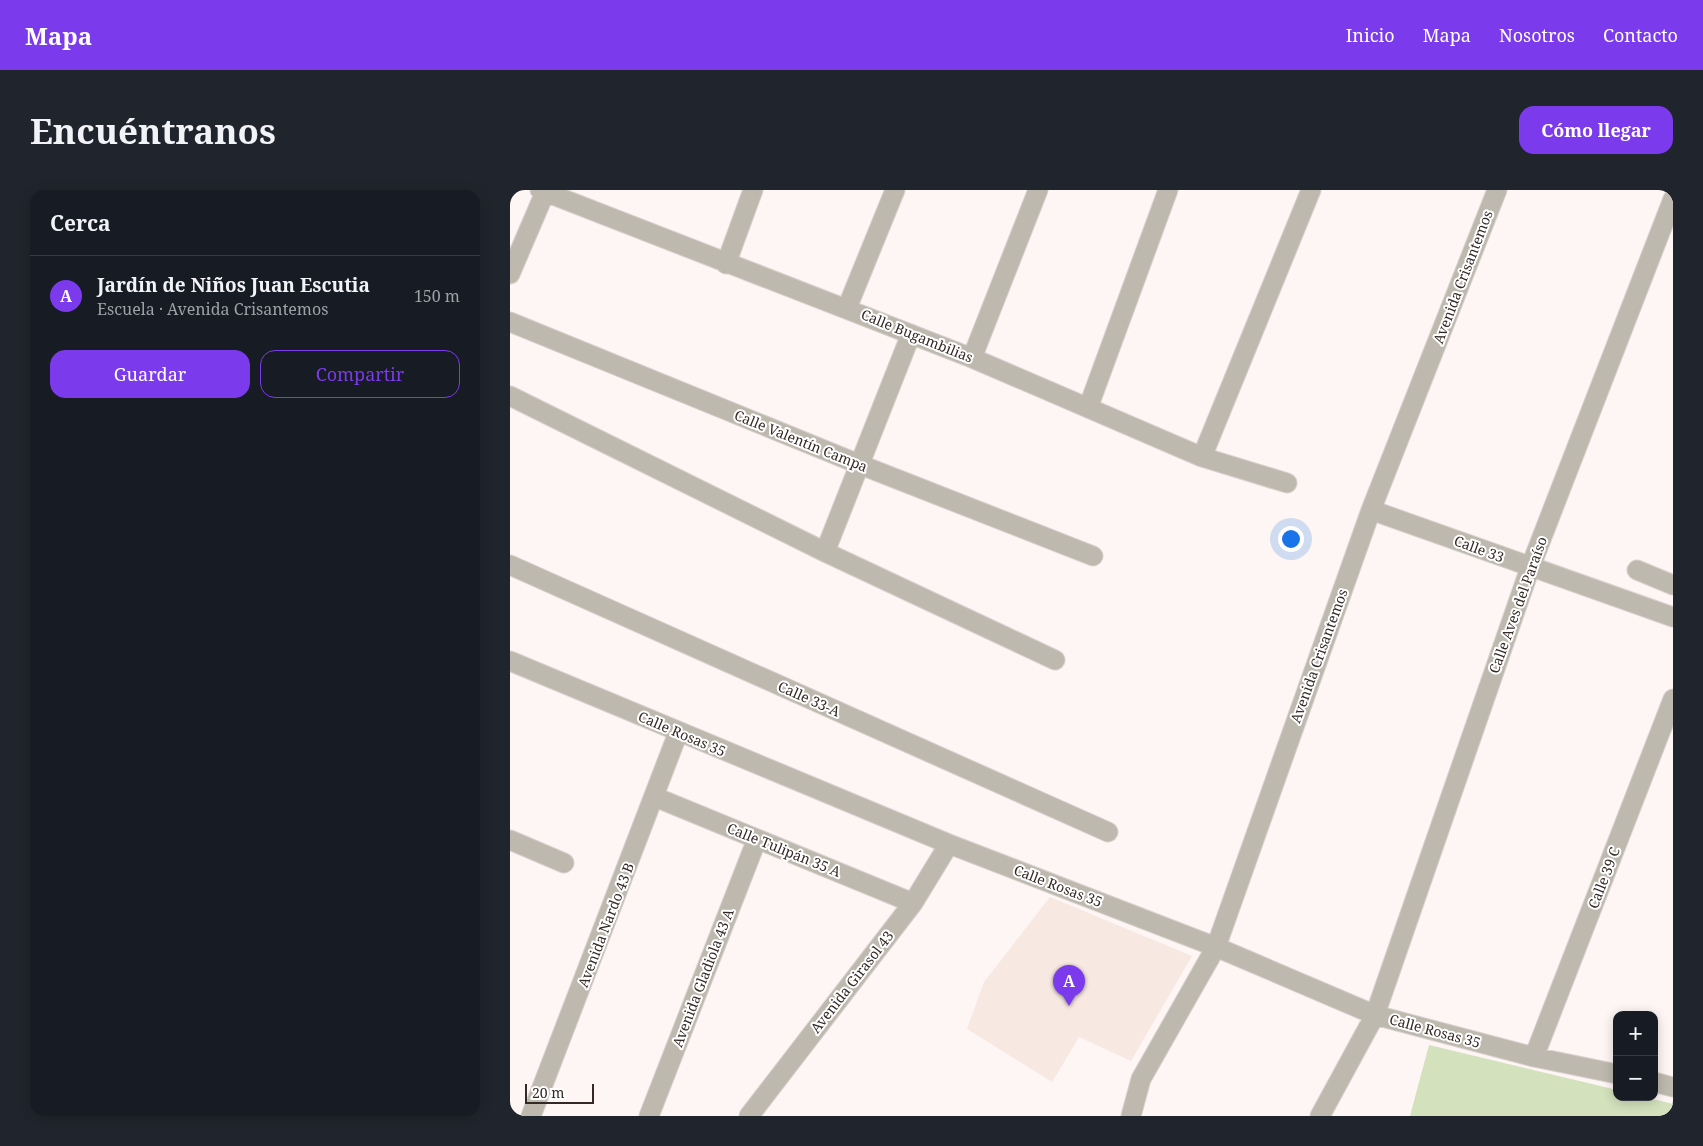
<!DOCTYPE html>
<html lang="es">
<meta charset="utf-8">
<style>
body{margin:0;font-family:"Noto Serif",serif;background:#20242c;color:#f1f3f6}
.controls{position:absolute;right:15px;bottom:15px;display:grid;overflow:hidden;border-radius:10px;box-shadow:0 2px 12px #0003}
.controls button{width:45px;height:45px;display:grid;place-items:center;padding:0;border:0;border-bottom:1px solid #363941;background:#171b24;color:#f1f3f6;font:25px sans-serif}
.scale{position:absolute;left:15px;bottom:12px;width:69px;box-sizing:border-box;padding-left:5px;border:2px solid #342925;border-top:0;font-size:14px;line-height:18px;white-space:nowrap;color:#342925;-webkit-text-stroke:4px #fff;paint-order:stroke}
.you{position:absolute;left:780px;top:348px;width:18px;height:18px;margin:-12px;border:4px solid #fff;border-radius:50%;background:#1a73e8;box-shadow:0 0 0 8px #1a73e833}
.badge{display:grid;place-items:center;width:32px;height:32px;border-radius:50%;background:#7c3aed;color:#fff;font-size:16px;font-weight:700}
.pin{position:absolute;translate:-50% -41px;filter:drop-shadow(0 1px 2px #0008)}
.pin::after{content:'';position:absolute;top:26px;width:18px;height:15px;background:inherit;clip-path:polygon(0 0,100% 0,50% 100%)}
.list{margin:0;padding:0;list-style:none}
h2{display:flex;justify-content:space-between;align-items:center;height:65px;margin:0;padding:0 20px;font-size:21px}
h2 small{font-size:16px;font-weight:400;color:#9ea1a6}
.list li{display:grid;grid-template-columns:32px 1fr auto;gap:15px;align-items:center;box-sizing:border-box;height:80px;padding:0 20px;border-top:1px solid #363941}
.list b{display:block;font-size:19px;white-space:nowrap}
.list p{margin:0;font-size:16px;white-space:nowrap;color:#9ea1a6}
.list em{font-size:16px;font-style:normal;color:#9ea1a6}
.actions{display:flex;gap:10px;padding:15px 20px}
.actions a{flex:1;padding:11px 0;border:1px solid #7c3aed;border-radius:15px;text-align:center;font-size:18px;color:#7c3aed}
.actions .main{background:#7c3aed;color:#fff}
.map{position:relative;flex:none;width:1163px;height:926px;overflow:hidden;border-radius:15px}
header{display:flex;align-items:center;gap:30px;box-sizing:border-box;height:70px;padding:0 25px;background:#7c3aed;color:#fff}
header strong{font-size:24px}
nav{display:flex;gap:28px;margin-inline-start:auto;font-size:18px}
.intro{display:flex;align-items:center;justify-content:space-between;box-sizing:border-box;height:120px;padding:0 30px}
h1{margin:0;font-size:35px}
.button{padding:12px 22px;border-radius:15px;background:#7c3aed;color:#fff;font-size:18px;font-weight:700}
main{display:flex;gap:30px;padding:0 30px}
aside{flex:1;background:#171b24;border-radius:15px;box-shadow:0 2px 12px #0003}
.map>svg:first-child{display:block}
.built{fill:#f7e8e2}
.green{fill:#d3e1bd}
.lines{fill:none;stroke-linecap:round;stroke-linejoin:round}
.street-casing{stroke:#d9d1cf;stroke-width:21}
.street{stroke:#beb9ae;stroke-width:19}
.labels{text-anchor:middle;stroke-width:4;stroke-linejoin:round;paint-order:stroke}
.street-label{font-size:14px;fill:#342925;stroke:#fff}
</style>
<header>
<strong>Mapa</strong>
<nav><a>Inicio</a><a>Mapa</a><a>Nosotros</a><a>Contacto</a></nav>
</header>
<div class="intro"><h1>Encuéntranos</h1><a class="button">Cómo llegar</a></div>
<main>
<aside>
<h2>Cerca<small></small></h2>
<ul class="list">
<li><span class="badge">A</span><div><b>Jardín de Niños Juan Escutia</b><p>Escuela · Avenida Crisantemos</p></div><em>150 m</em></li>
</ul>
<div class="actions"><a class="main">Guardar</a><a>Compartir</a></div>
</aside>
<div class="map">
<svg width="1163" height="926" viewBox="0 0 1163 926">
<rect width="100%" height="100%" fill="#fdf6f4"/>
<!-- built -->
<path class="built" d="M 540,707 L 682,766 L 621,871 L 569,847 L 542,892 L 457,839 L 474,792 Z"/>
<!-- green -->
<path class="green" d="M 919,855 L 1107,900 L 1107,907 L 1135,907 L 1163,914 L 1163,926 L 900,926 Z"/>
<g class="lines">
<defs>
<path id="street" d="M 30,0 L 462,168 L 692,267 L 777,293
M 216,74 L 243,0
M 0,84 L 36,0
M 337,118 L 385,0
M 0,132 L 351,275 L 583,366
M 462,168 L 528,0
M 0,206 L 315,362 L 545,470
M 578,218 L 658,0
M 692,267 L 801,0
M 861,320 L 1163,427
M 315,362 L 401,144
M 0,375 L 598,642
M 1127,380 L 1163,395
M 0,471 L 439,654 L 706,757 L 865,825 L 1024,867 L 1107,884
M 145,607 L 403,713
M 0,650 L 54,673
M 1024,867 L 1163,509
M 1144,892 L 1163,897
M 21,926 L 168,543
M 139,926 L 247,649
M 239,926 L 403,713 L 439,654
M 621,926 L 631,889 L 706,757 L 861,320 L 987,0
M 810,926 L 865,825 L 1020,378 L 1163,9"/>
</defs>
<!-- street casing -->
<use href="#street" class="street-casing"/>
<!-- street -->
<use href="#street" class="street"/>
</g>
<g class="labels">
<!-- street labels -->
<g class="street-label">
<text transform="translate(953 87) rotate(-69)" y="5">Avenida Crisantemos</text>
<text transform="translate(407 146) rotate(22)" y="5">Calle Bugambilias</text>
<text transform="translate(291 251) rotate(22)" y="5">Calle Valentín Campa</text>
<text transform="translate(969 359) rotate(20)" y="5">Calle 33</text>
<text transform="translate(1008 415) rotate(-70)" y="5">Calle Aves del Paraíso</text>
<text transform="translate(809 466) rotate(-70)" y="5">Avenida Crisantemos</text>
<text transform="translate(299 509) rotate(24)" y="5">Calle 33-A</text>
<text transform="translate(172 544) rotate(23)" y="5">Calle Rosas 35</text>
<text transform="translate(274 660) rotate(22)" y="5">Calle Tulipán 35 A</text>
<text transform="translate(1094 688) rotate(-69)" y="5">Calle 39 C</text>
<text transform="translate(548 696) rotate(21)" y="5">Calle Rosas 35</text>
<text transform="translate(96 735) rotate(-69)" y="5">Avenida Nardo 43 B</text>
<text transform="translate(193 788) rotate(-69)" y="5">Avenida Gladiola 43 A</text>
<text transform="translate(342 792) rotate(-52)" y="5">Avenida Girasol 43</text>
<text transform="translate(925 841) rotate(15)" y="5">Calle Rosas 35</text>
</g>
</g>
</svg>
<div class="controls">
<button>+</button>
<button>−</button>
</div>
<div class="scale">20 m</div>
<div class="you"></div>
<div class="pin badge" style="left:559px;top:816px">A</div>
</div>
</main>
